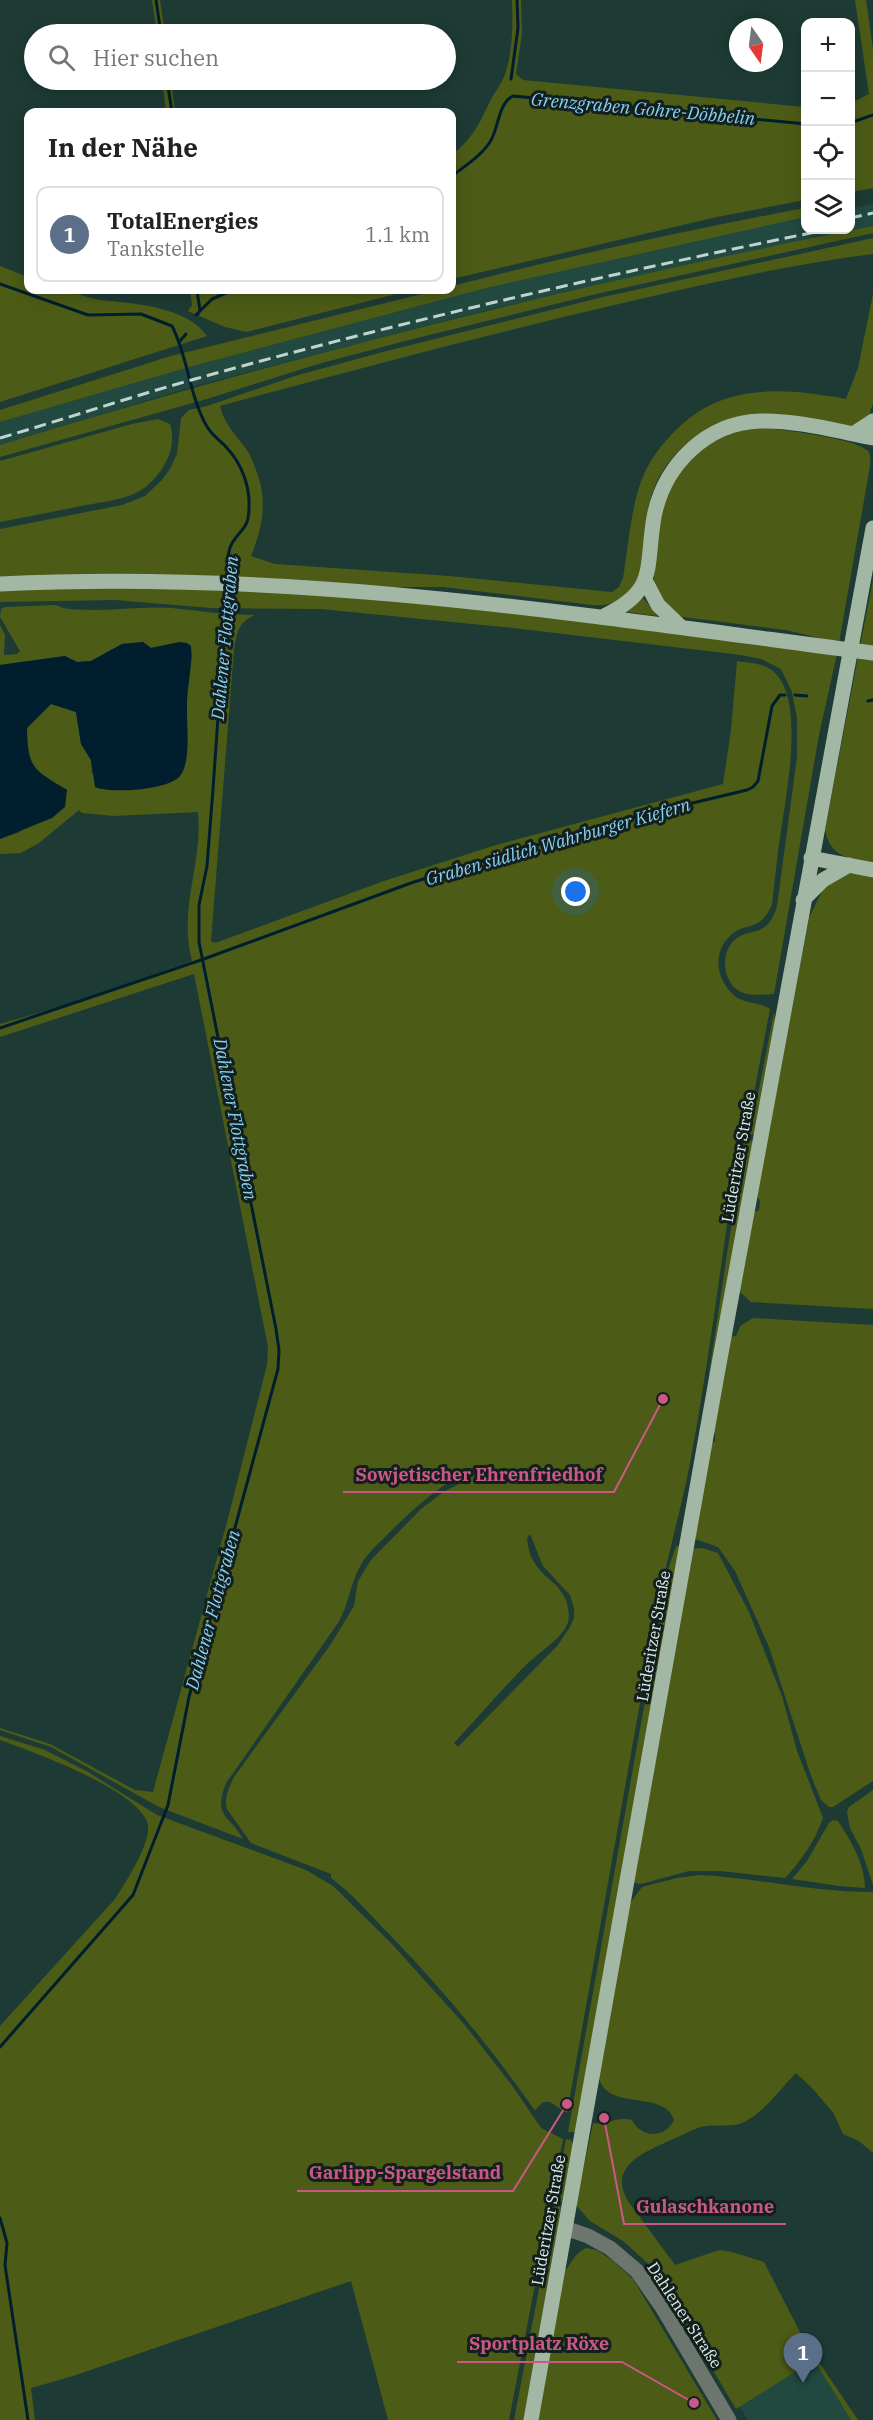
<!DOCTYPE html>
<html lang="de">
<meta charset="utf-8">
<style>
body{margin:0;font-family:"IBM Plex Serif",serif;background:#f2f2f2;color:#222}
.controls{position:absolute;right:18px;top:18px;display:grid;overflow:hidden;border-radius:12px;box-shadow:0 3px 15px #0003}
.controls button{width:54px;height:54px;display:grid;place-items:center;padding:0;border:0;border-bottom:2px solid #e0e0e0;background:#fff;color:#222;font:30px sans-serif}
.compass{position:absolute;left:729px;top:18px;width:54px;height:54px;border-radius:50%;background:#fff;box-shadow:0 3px 15px #0003;rotate:166deg}
.you{position:absolute;left:576px;top:892px;width:21px;height:21px;margin:-15px;border:4px solid #fff;border-radius:50%;background:#1a73e8;box-shadow:0 0 0 9px #1a73e833}
.badge{display:grid;place-items:center;width:39px;height:39px;border-radius:50%;background:#ea580c;color:#fff;font-size:20px;font-weight:700}
.pin{position:absolute;translate:-50% -50px;filter:drop-shadow(0 2px 3px #0008)}
.pin::after{content:'';position:absolute;top:32px;width:21px;height:18px;background:inherit;clip-path:polygon(0 0,100% 0,50% 100%)}
.list{margin:0;padding:0;list-style:none}
h2{display:flex;justify-content:space-between;align-items:center;height:78px;margin:0;padding:0 24px;font-size:26px}
h2 small{font-size:20px;font-weight:400;color:#767676}
.list li{display:grid;grid-template-columns:39px 1fr auto;gap:18px;align-items:center;box-sizing:border-box;height:96px;margin:0 12px 12px;padding:0 12px;border:2px solid #e0e0e0;border-radius:12px}
.list b{display:block;font-size:22px;white-space:nowrap}
.list p{margin:0;font-size:20px;white-space:nowrap;color:#767676}
.list em{font-size:20px;font-style:normal;color:#767676}
.icon{flex:none;width:33px;height:33px;fill:none;stroke:currentColor;stroke-width:2;stroke-linecap:round;stroke-linejoin:round}
.map{position:relative;flex:none;width:873px;height:2420px;overflow:hidden}
.search{position:absolute;background:#fff;box-shadow:0 3px 15px #0003;left:24px;top:24px;width:432px;height:66px;display:flex;align-items:center;gap:15px;box-sizing:border-box;padding:0 21px;border-radius:33px;color:#767676;font-size:22px}
.panel{position:absolute;background:#fff;box-shadow:0 3px 15px #0003;left:24px;top:108px;width:432px;height:186px;border-radius:12px}
.map>svg:first-child{display:block}
.built{fill:#214940}
.green{fill:#4c5c16;fill-rule:evenodd}
.water{fill:#001e2e}
.lines{fill:none;stroke-linecap:round;stroke-linejoin:round}
.stream{stroke:#001e2e;stroke-width:3}
.minor{stroke:#6c766e;stroke-width:15}
.major{stroke:#a3b7a5;stroke-width:15}
.rail{stroke:#c0d3cf;stroke-width:3;stroke-dasharray:12 6;stroke-linecap:butt}
.labels{text-anchor:middle;stroke-width:6;stroke-linejoin:round;paint-order:stroke}
.street-label{font-size:16px;fill:#ddeeea;stroke:#121f1c}
.water-label{font-size:18px;font-style:italic;fill:#87d0f6;stroke:#121f1c}
.leader{fill:none;stroke:#ca5886;stroke-width:2}
.callout-dot{fill:#ca5886;stroke:#121f1c;stroke-width:2}
.callout-label{font-size:18px;text-anchor:middle;font-weight:bold;fill:#ca5886;stroke:#121f1c;stroke-width:6;stroke-linejoin:round;paint-order:stroke}
</style>
<div class="map">
<svg width="873" height="2420" viewBox="0 0 873 2420">
<rect width="100%" height="100%" fill="#1d3b34"/>
<!-- built -->
<path class="built" d="M 873,204 L 873,226 L 492,309 L 198,385 L 0,445 L 0,422 L 193,366 L 486,288 L 796,218 L 805,217 L 806,230 L 850,230 L 851,208 Z
M 814,2360 L 851,2420 L 748,2420 L 739,2406 Z"/>
<!-- green -->
<path class="green" d="M 152,0 L 160,0 L 165,34 L 157,34 Z
M 512,0 L 521,0 L 522,33 L 516,74 L 523,80 L 805,107 L 805,200 L 717,217 L 452,279 L 452,155 C 473,138 480,123 491,99 C 495,92 500,86 503,79 C 513,58 513,22 512,0 Z
M 855,0 L 866,0 L 873,50 L 873,188 L 851,192 L 851,103 L 869,94 Z
M 162,80 L 171,80 L 175,112 L 166,112 Z
M 805,208 L 805,217 L 486,288 L 193,366 L 0,422 L 0,410 L 171,356 L 438,290 L 452,290 L 452,286 C 568,256 687,230 805,208 Z
M 873,226 L 873,233 L 596,294 L 409,340 L 318,364 L 207,399 L 0,457 L 0,445 C 287,357 578,284 873,226 Z
M 873,238 L 873,254 C 787,265 704,284 619,304 C 485,335 353,370 220,406 C 224,424 236,435 246,449 C 251,455 253,463 256,470 C 268,500 263,526 251,556 L 275,564 L 449,576 L 612,592 L 619,587 L 623,578 C 628,549 631,506 642,479 C 649,461 661,445 675,431 C 723,382 784,388 846,399 L 858,368 L 873,294 L 873,404 L 870,411 L 871,417 L 854,426 L 847,426 L 761,414 C 709,418 661,451 649,505 C 644,527 646,562 638,582 C 636,586 632,589 628,592 C 616,604 609,606 592,605 L 443,587 L 392,587 L 246,577 L 112,574 L 0,577 L 0,529 L 122,505 L 145,496 L 162,480 L 170,469 L 177,454 L 181,418 L 189,410 L 207,406 L 295,376 L 379,353 L 603,297 Z
M 0,266 L 28,277 L 28,290 C 39,290 51,288 61,290 C 75,292 87,298 101,300 C 135,304 186,306 207,336 L 0,402 Z
M 190,290 L 412,290 L 246,332 L 225,327 L 188,311 L 192,305 Z
M 158,419 L 170,424 C 179,450 159,481 136,493 C 121,500 103,502 86,505 C 58,511 29,516 0,522 L 0,461 L 132,424 Z
M 758,427 C 776,429 859,438 869,452 C 871,457 870,462 870,466 L 839,643 L 786,630 L 683,617 C 670,612 661,602 655,588 C 651,577 660,519 663,506 C 667,495 673,481 679,472 C 698,446 726,433 758,427 Z
M 873,580 L 873,647 L 860,646 Z
M 144,586 L 409,600 L 837,654 L 819,735 L 774,994 C 756,995 738,998 729,980 C 721,965 725,944 740,936 C 749,932 759,932 766,926 C 772,921 775,913 777,906 L 797,757 L 797,718 L 792,692 L 781,669 L 761,659 L 741,655 L 513,628 L 321,609 L 211,608 L 115,600 L 0,602 L 0,590 Z
M 644,599 L 658,616 L 625,612 L 642,599 Z
M 56,605 C 67,611 80,609 93,610 C 119,610 145,606 172,608 C 200,611 226,615 255,615 C 237,623 237,633 234,650 L 211,941 L 215,943 L 384,881 L 496,845 L 723,784 L 731,730 L 737,661 C 750,663 765,663 775,673 C 805,702 786,794 781,831 C 777,855 775,880 772,905 C 758,934 747,920 730,936 C 711,954 717,982 736,997 C 746,1004 760,1002 770,1009 L 753,1098 L 741,1130 C 724,1239 711,1349 691,1458 C 681,1511 666,1561 656,1613 L 567,2113 L 550,2102 L 543,2102 L 535,2110 L 533,2108 C 490,2046 442,1989 390,1935 C 371,1916 353,1894 331,1878 L 331,1874 L 251,1843 L 227,1809 C 224,1797 229,1788 234,1777 L 331,1644 L 354,1606 L 358,1581 L 371,1560 L 421,1509 L 442,1493 L 477,1474 L 475,1466 C 439,1486 412,1509 384,1538 C 376,1546 367,1554 362,1563 C 350,1582 349,1605 338,1623 L 226,1783 C 213,1817 228,1813 243,1839 L 159,1807 L 51,1747 L 0,1730 L 0,1728 L 50,1744 L 135,1790 L 153,1792 L 227,1522 L 267,1365 L 268,1347 L 194,974 L 0,1037 L 0,1024 L 60,1007 L 192,961 C 178,908 203,863 198,812 L 114,816 L 82,813 L 79,810 L 39,843 L 21,853 L 0,854 L 0,839 L 20,832 L 67,790 C 34,770 28,769 27,728 L 51,704 L 76,712 L 81,744 L 91,760 L 92,774 L 186,763 L 187,701 L 192,654 L 162,646 L 151,648 L 143,642 L 122,644 L 91,661 L 77,662 L 65,656 L 0,665 L 0,625 L 5,635 L 4,655 L 17,654 L 20,651 L 0,617 L 1,609 L 5,607 ZM 530,1534 L 543,1566 L 570,1595 L 574,1608 L 574,1618 L 570,1627 L 558,1645 L 458,1747 L 454,1743 C 478,1717 501,1690 526,1665 C 539,1652 562,1639 568,1622 C 570,1616 568,1609 567,1603 C 559,1577 530,1577 527,1538 Z
M 858,657 L 873,659 L 873,863 C 849,858 831,858 825,830 Z
M 848,873 L 873,876 L 873,1309 L 751,1302 L 740,1292 L 740,1284 L 754,1212 L 759,1210 L 760,1202 L 757,1195 L 809,918 L 824,887 Z
M 774,1012 L 775,1022 L 756,1132 L 751,1135 L 746,1133 L 757,1099 Z
M 750,1140 L 753,1142 L 711,1374 L 709,1374 L 744,1141 Z
M 753,1318 L 873,1325 L 873,1781 L 833,1807 L 829,1807 L 821,1800 L 810,1773 L 769,1647 L 735,1571 L 718,1547 L 695,1539 L 710,1445 L 715,1441 L 715,1434 L 713,1431 L 729,1337 L 736,1336 L 740,1326 Z
M 676,1546 L 680,1547 L 575,2132 L 568,2132 L 669,1567 Z
M 702,1548 L 718,1553 L 749,1612 L 782,1696 L 797,1751 L 823,1818 C 815,1841 801,1861 785,1878 L 720,1871 L 689,1871 L 641,1884 L 635,1883 L 634,1879 L 692,1549 Z
M 0,1736 L 45,1750 L 88,1772 L 157,1815 L 306,1870 L 333,1886 L 391,1943 L 464,2024 L 511,2084 L 541,2128 L 563,2139 L 509,2420 L 388,2420 L 351,2281 L 73,2376 L 31,2388 L 35,2420 L 0,2420 L 0,2026 L 115,1899 C 125,1884 151,1843 148,1825 C 142,1791 31,1751 0,1740 Z
M 873,1790 L 873,1885 L 861,1849 L 850,1828 L 847,1812 L 849,1807 Z
M 833,1820 L 838,1821 C 851,1841 865,1864 865,1888 L 839,1886 L 792,1879 L 807,1861 L 829,1823 Z
M 699,1875 C 757,1878 815,1892 873,1892 L 873,2153 L 859,2141 L 843,2134 L 834,2114 L 813,2089 L 796,2073 C 781,2088 765,2111 746,2121 C 732,2129 716,2123 701,2127 C 690,2130 681,2136 671,2140 C 645,2152 607,2166 628,2201 L 675,2265 L 719,2250 L 732,2252 L 764,2262 L 804,2340 L 858,2420 L 851,2420 L 814,2360 L 736,2409 L 652,2267 L 623,2241 L 590,2221 L 576,2205 L 593,2123 C 609,2126 612,2116 632,2120 C 641,2138 665,2139 674,2120 C 665,2089 606,2112 599,2077 L 630,1903 L 642,1887 L 677,1878 Z
M 566,2139 L 571,2140 L 573,2144 L 562,2202 L 555,2201 Z
M 555,2205 L 561,2207 L 524,2420 L 514,2420 Z
M 586,2248 L 597,2250 L 612,2260 L 633,2279 L 717,2420 L 537,2420 L 563,2273 C 572,2264 573,2254 586,2248 Z"/>
<!-- water -->
<path class="water" d="M 143,642 L 151,648 L 179,642 L 187,643 L 191,646 C 193,665 187,683 187,702 C 186,721 192,761 180,776 C 169,790 111,794 95,787 L 91,760 L 81,744 L 76,712 L 51,704 L 27,728 C 27,769 34,770 67,790 L 65,807 L 52,818 L 0,839 L 0,665 L 65,656 L 77,662 L 91,661 L 122,644 Z"/>
<g class="lines">
<!-- stream -->
<path class="stream" d="M 156,0 L 161,34
M 511,79 L 518,28 L 517,0
M 167,80 L 172,112
M 850,123 L 873,115
M 452,176 C 465,166 481,156 490,142 C 499,128 498,103 513,96 L 806,124
M 0,284 L 88,315 L 141,314 L 172,326 C 188,357 189,394 206,425 C 212,436 220,440 227,448 C 242,464 250,487 249,507 C 249,528 242,528 232,543 C 226,554 228,567 227,579
M 197,290 L 200,311
M 198,314 L 196,315 L 212,299 L 233,290
M 180,341 L 186,334
M 795,695 L 807,696
M 868,701 L 873,700
M 0,1028 L 201,960 L 411,883 L 464,866 L 634,817 L 747,790 L 753,787 L 758,781 L 772,706 L 780,695 L 785,695
M 0,2047 L 133,1895 L 168,1805 L 189,1697 L 278,1369 L 279,1350 L 276,1329 L 199,942 L 199,905 L 207,866 L 213,789 L 227,589
M 0,2218 L 7,2243 L 5,2265 L 28,2420"/>
<!-- minor -->
<path class="minor" d="M 565,2228 L 588,2236 L 610,2248 L 637,2271 L 662,2307 L 729,2420"/>
<!-- major -->
<path class="major" d="M 853,434 L 873,421
M 646,582 L 658,605 L 681,627
M 0,584 C 294,569 583,615 873,653
M 602,617 C 658,591 645,570 654,517 C 664,465 706,423 760,421 C 797,420 837,431 873,438
M 811,858 L 873,870
M 803,900 L 823,880 L 849,865
M 531,2420 L 717,1375 L 873,528"/>
<!-- rail -->
<path class="rail" d="M 850,218 L 873,213
M 0,438 C 65,419 130,397 195,379 C 403,321 614,273 825,230"/>
</g>
<g class="labels">
<!-- street labels -->
<g class="street-label">
<text transform="translate(738 1157) rotate(-80)" y="6">Lüderitzer Straße</text>
<text transform="translate(653 1636) rotate(-80)" y="6">Lüderitzer Straße</text>
<text transform="translate(548 2220) rotate(-80)" y="6">Lüderitzer Straße</text>
<text transform="translate(685 2315) rotate(57)" y="6">Dahlener Straße</text>
</g>
<!-- water labels -->
<g class="water-label">
<text transform="translate(643 109) rotate(5)" y="6">Grenzgraben Gohre-Döbbelin</text>
<text transform="translate(225 638) rotate(-85)" y="6">Dahlener Flottgraben</text>
<text transform="translate(558 842) rotate(-16)" y="6">Graben südlich Wahrburger Kiefern</text>
<text transform="translate(235 1119) rotate(79)" y="6">Dahlener Flottgraben</text>
<text transform="translate(213 1610) rotate(-75)" y="6">Dahlener Flottgraben</text>
</g>
</g>
<!-- callouts -->
<path class="leader" d="M663 1399L614 1492H343M567 2104L513 2191H297M604 2118L624 2224H786M694 2403L622 2362H457"/>
<g class="callout-dot">
<circle cx="663" cy="1399" r="6"/>
<circle cx="567" cy="2104" r="6"/>
<circle cx="604" cy="2118" r="6"/>
<circle cx="694" cy="2403" r="6"/>
</g>
<g class="callout-label">
<text x="479" y="1481">Sowjetischer Ehrenfriedhof</text>
<text x="405" y="2179">Garlipp-Spargelstand</text>
<text x="705" y="2213">Gulaschkanone</text>
<text x="539" y="2350">Sportplatz Röxe</text>
</g>
</svg>
<div class="controls">
<button>+</button>
<button>−</button>
<button><svg class="icon" aria-label="locate" viewBox="0 0 24 24"><circle cx="12" cy="12" r="6"/><path d="M12 2v4M12 18v4M2 12h4M18 12h4"/></svg></button>
<button><svg class="icon" aria-label="layers" viewBox="0 0 24 24"><path d="M12 4l9 5-9 5-9-5zM3 14l9 5 9-5"/></svg></button>
</div>
<svg class="compass" viewBox="-18 -18 36 36"><path d="M0-13l5 13h-10z" fill="#e53935"/><path d="M0 13l5-13h-10z" fill="#767676"/></svg>
<div class="you"></div>
<div class="pin badge" style="left:803px;top:2383px;background:#5c6f8a">1</div>
<div class="search"><svg class="icon" aria-label="search" viewBox="0 0 24 24"><circle cx="10" cy="10" r="6"/><path d="M15 15l6 6"/></svg>Hier suchen</div>
<section class="panel">
<h2>In der Nähe<small></small></h2>
<ul class="list">
<li><span class="badge" style="background:#5c6f8a">1</span><div><b>TotalEnergies</b><p>Tankstelle</p></div><em>1.1 km</em></li>
</ul>
</section>
</div>
